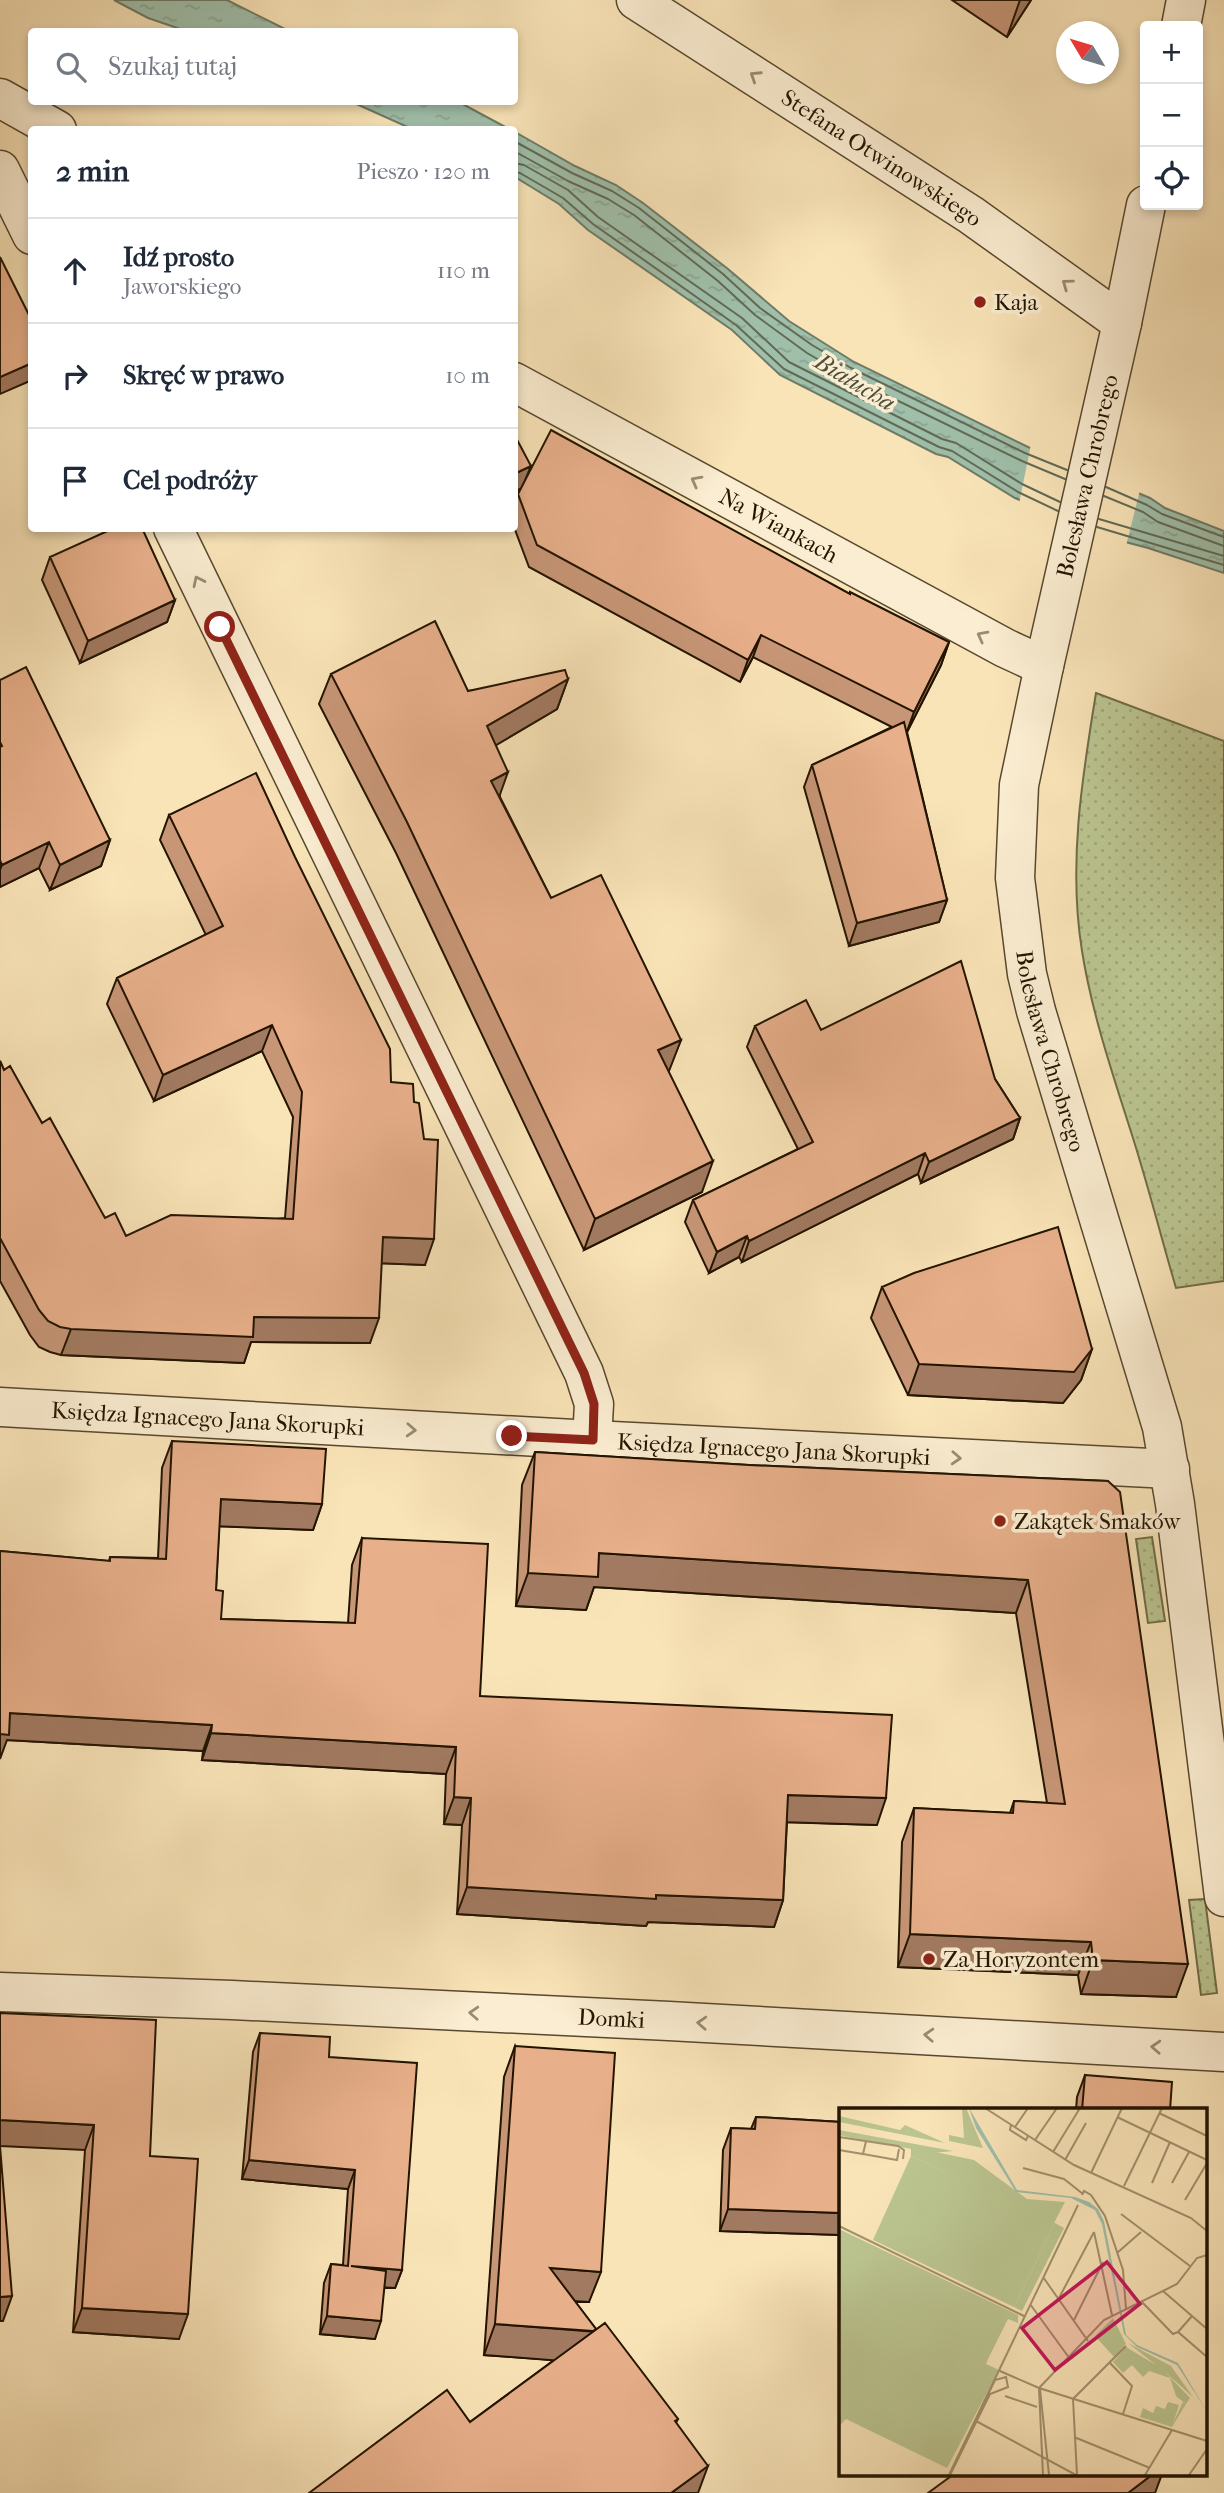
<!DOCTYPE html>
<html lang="pl">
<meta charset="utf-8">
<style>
body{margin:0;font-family:"IM FELL French Canon",serif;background:#f6f6f7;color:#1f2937}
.controls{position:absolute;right:21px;top:21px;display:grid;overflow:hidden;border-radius:7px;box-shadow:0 4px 10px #0003}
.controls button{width:63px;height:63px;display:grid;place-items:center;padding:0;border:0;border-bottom:2px solid #e0e1e3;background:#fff;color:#1f2937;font:35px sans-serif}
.compass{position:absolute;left:1056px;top:21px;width:63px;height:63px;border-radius:50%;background:#fff;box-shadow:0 4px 10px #0003;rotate:308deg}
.stop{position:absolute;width:21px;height:21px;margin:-16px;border:5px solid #8f2418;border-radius:50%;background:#fff}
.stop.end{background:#8f2418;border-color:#fff;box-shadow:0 2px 7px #0008}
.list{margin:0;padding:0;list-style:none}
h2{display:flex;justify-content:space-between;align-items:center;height:91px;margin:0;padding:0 28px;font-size:30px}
h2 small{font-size:23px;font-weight:400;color:#747a83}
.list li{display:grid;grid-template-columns:46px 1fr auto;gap:21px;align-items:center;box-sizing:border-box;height:105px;padding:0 28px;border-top:2px solid #e0e1e3}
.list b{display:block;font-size:26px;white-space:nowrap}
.list p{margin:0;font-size:23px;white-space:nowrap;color:#747a83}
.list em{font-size:23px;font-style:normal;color:#747a83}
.icon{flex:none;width:38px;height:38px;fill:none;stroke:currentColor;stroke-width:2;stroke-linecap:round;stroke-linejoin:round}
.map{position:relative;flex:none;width:1224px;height:2493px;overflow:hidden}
.search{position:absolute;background:#fff;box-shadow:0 4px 10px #0003;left:28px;top:28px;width:490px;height:77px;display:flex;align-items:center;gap:18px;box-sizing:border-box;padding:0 24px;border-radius:7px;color:#747a83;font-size:26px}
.panel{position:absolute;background:#fff;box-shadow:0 4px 10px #0003;left:28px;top:126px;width:490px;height:406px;border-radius:7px}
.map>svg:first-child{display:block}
.park{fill:url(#park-dots);stroke:#6f6c48;stroke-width:2}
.water{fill:url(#water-ripples);stroke:#6d7b66;stroke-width:2}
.pier{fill:#f9e4b8}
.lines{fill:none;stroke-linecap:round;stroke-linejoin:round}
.shore{stroke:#616a55;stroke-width:2}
.minor-casing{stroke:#58482e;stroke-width:41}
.minor{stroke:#fbedd1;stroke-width:38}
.wall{fill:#c79677;stroke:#231400;stroke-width:2}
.shaded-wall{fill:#a27a61;stroke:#231400;stroke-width:2}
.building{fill:#e7af8a;stroke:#231400;stroke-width:2}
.oneway{stroke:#9a8b73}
.route{stroke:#8f2418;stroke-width:9}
.poi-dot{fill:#8f2418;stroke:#fbedd1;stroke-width:2.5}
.labels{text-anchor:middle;stroke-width:7;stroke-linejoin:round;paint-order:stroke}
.street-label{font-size:23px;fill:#231400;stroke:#fbedd1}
.poi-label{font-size:23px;fill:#231400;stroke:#fbedd1;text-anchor:start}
.water-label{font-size:24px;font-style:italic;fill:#4e503c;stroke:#fbedd1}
.inset-road{fill:none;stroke:#a3916e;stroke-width:2}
.view{fill:#c2185b;fill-opacity:0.15;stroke:#c2185b;stroke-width:3.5}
.inset-edge{fill:none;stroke:#231400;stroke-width:3.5}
</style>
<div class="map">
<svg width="1224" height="2493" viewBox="0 0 1224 2493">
<defs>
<pattern id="park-dots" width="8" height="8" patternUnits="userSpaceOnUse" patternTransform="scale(1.75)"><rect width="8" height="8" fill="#bbc590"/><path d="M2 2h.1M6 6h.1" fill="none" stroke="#a0a87a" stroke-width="1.8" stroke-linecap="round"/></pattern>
<pattern id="water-ripples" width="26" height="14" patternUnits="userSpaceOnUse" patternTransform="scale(1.75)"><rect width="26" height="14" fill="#9fbfaa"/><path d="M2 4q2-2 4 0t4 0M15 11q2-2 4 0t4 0" fill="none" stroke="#89a390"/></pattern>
</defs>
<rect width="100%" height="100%" fill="#f9e4b8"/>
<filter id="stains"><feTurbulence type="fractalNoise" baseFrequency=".00286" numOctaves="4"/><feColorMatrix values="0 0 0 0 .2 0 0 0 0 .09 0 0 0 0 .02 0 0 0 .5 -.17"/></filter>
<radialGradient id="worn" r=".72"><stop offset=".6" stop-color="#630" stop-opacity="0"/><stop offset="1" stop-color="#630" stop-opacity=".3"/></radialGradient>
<!-- park -->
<path class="park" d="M 1096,693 L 1224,741 L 1224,1281 L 1176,1288 C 1161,1237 1148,1185 1132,1135 C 1113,1075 1092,1014 1082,951 C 1068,865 1082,778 1096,693 Z
M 1152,1537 L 1165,1621 L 1148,1623 L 1136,1539 Z
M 1205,1899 L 1217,1993 L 1201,1995 L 1189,1900 Z"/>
<!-- water -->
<path class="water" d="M 114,0 L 227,0 L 289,31 L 186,31 L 148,18 Z
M 352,102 L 459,102 L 509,129 L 412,129 Z
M 515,132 L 575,166 L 616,185 L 643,203 L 728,269 L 789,321 L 854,362 L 1028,447 L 1150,498 L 1165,508 L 1224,531 L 1224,573 L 1148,548 L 1088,532 L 1015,498 L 948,457 L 936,454 L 780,375 L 732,330 L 588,230 L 559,204 L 515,177 Z"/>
<!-- pier -->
<path class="pier" d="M 1031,444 L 1140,490 L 1126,546 L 1087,536 L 1019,504 Z"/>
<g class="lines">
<!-- shore -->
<path class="shore" d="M 514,141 L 572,173 L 612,191 L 639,208 L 723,274 L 760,308 L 812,345 L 851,368 L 1025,453 L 1067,470
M 514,151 L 568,181 L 608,199 L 634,215 L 718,281 L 755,315 L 807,353 L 847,376 L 1022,461 L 1065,479
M 514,163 L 524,165 L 568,190 L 598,217 L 742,318 L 789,362 L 942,439 L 956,443 L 1022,484 L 1060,502
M 514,172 L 520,173 L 563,198 L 593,224 L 736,325 L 784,369 L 939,447 L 952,451 L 1018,492 L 1058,511
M 1106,487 L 1147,505 L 1162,514 L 1224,537
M 1104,496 L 1143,512 L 1158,522 L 1224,546
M 1099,519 L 1224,556
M 1097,527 L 1224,565"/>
<defs>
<g id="minor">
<path id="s1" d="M 636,0 L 971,215 L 1122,323"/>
<path d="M 1181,26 L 1186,0"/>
<path d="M 0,98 L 57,130"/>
<path d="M 0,170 L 32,235"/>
<path id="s2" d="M 1146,205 L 1122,323 L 1044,666 L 1019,785 L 1015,878 L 1027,974 L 1036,1011 L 1162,1427 L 1175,1504 L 1224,1897"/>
<path id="s3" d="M 514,382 L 1005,648 L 1044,666"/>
<path d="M 173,528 L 584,1373 L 594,1404 L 592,1440"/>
<path id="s4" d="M 0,1407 L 592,1440 L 1170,1469"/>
<path id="s5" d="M 0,1992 L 232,2000 L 669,2021 L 1224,2052"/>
</g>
</defs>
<!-- minor casing -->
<use href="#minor" class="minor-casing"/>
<!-- minor -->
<use href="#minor" class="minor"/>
</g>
<!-- wall -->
<path class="wall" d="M 952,0 L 1031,0 L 1007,37 Z
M 514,434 L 525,482 L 850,594 L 949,642 L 941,665 L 907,732 L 947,900 L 939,922 L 849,946 L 804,787 L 812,765 L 892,727 L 753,657 L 740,682 L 529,567 L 514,527 L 514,505 L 521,488 L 514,492 Z
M 50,557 L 175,600 L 167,622 L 80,663 L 42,580 Z
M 331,674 L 468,691 L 568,679 L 557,709 L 496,745 L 500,797 L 551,898 L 681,1040 L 668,1071 L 702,1192 L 584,1250 L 396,853 L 319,704 Z
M 0,680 L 110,840 L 101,866 L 50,890 L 39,868 L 0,887 Z
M 169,815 L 391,1082 L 425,1265 L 381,1263 L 370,1343 L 251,1342 L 244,1363 L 61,1355 L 50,1352 L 39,1347 L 30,1335 L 0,1281 L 0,1061 L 4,1070 L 42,1123 L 105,1218 L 126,1236 L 285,1218 L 293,1117 L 262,1051 L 154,1101 L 107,1004 L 117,978 L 206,935 L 160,840 Z
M 755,1026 L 821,1030 L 995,1079 L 1020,1118 L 1013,1139 L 921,1183 L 918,1174 L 742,1262 L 739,1257 L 709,1273 L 685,1222 L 693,1200 L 798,1149 L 747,1047 Z
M 882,1287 L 1092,1349 L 1081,1380 L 1063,1403 L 908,1395 L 871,1318 Z
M 172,1441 L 322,1504 L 313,1530 L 219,1526 L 216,1590 L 221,1619 L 348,1623 L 352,1565 L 362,1538 L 480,1696 L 877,1825 L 787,1822 L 783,1900 L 774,1927 L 648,1922 L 646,1926 L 457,1914 L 462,1825 L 444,1824 L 446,1774 L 202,1760 L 203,1751 L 7,1740 L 0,1551 L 109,1561 L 110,1557 L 158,1558 L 162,1468 Z
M 535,1452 L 749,1465 L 1108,1481 L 1176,1997 L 1081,1994 L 1078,1975 L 898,1967 L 902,1842 L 914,1808 L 1010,1813 L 1014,1801 L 1047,1803 L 1016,1613 L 594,1587 L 586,1610 L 516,1606 L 522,1485 Z
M 0,2013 L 150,2156 L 179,2339 L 73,2332 L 85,2150 Z
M 260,2033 L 329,2057 L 402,2270 L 395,2288 L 384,2288 L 375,2339 L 320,2334 L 324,2283 L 331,2264 L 343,2265 L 348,2189 L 242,2179 L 253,2052 Z
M 515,2046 L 589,2302 L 575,2302 L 596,2329 L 678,2419 L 676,2423 L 470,2422 L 554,2360 L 484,2355 L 504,2077 Z
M 1085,2075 L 1170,2110 L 1076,2110 L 1077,2097 Z
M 756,2117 L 841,2122 L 841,2235 L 720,2231 L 723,2150 L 731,2128 L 751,2129 Z"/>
<!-- shaded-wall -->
<path class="shaded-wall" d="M 1020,0 L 1031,0 L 1007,37 Z
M 32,363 L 32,380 L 0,394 L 0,377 Z
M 531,466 L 522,488 L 514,492 L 514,474 Z
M 175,600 L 167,622 L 80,663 L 88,641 Z
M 761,635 L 753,657 L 740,682 L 748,660 Z
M 949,642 L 941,665 L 906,734 L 914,712 Z
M 568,679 L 557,709 L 476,757 L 487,726 Z
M 508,772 L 497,803 L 491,781 Z
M 110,840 L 101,866 L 50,890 L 60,865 Z
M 49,842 L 39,868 L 0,887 L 0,870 L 2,865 Z
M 947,900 L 939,922 L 849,946 L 857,923 Z
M 272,1025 L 262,1051 L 154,1101 L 163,1075 Z
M 681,1040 L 669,1071 L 647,1081 L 658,1050 Z
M 1020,1118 L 1013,1139 L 921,1183 L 929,1162 Z
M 925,1153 L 918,1174 L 742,1262 L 749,1241 Z
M 713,1161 L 702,1192 L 584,1250 L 595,1219 Z
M 747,1236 L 739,1257 L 709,1273 L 717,1252 Z
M 383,1237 L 434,1239 L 425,1265 L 373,1263 Z
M 254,1317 L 379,1318 L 370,1343 L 251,1342 L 244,1363 L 61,1355 L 71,1329 Z
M 1092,1349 L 1081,1380 L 1063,1403 L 908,1395 L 919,1364 Z
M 221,1499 L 322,1504 L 313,1530 L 211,1526 Z
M 599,1553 L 1028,1580 L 1016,1613 L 594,1587 L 586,1610 L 516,1606 L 528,1573 Z
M 10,1713 L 212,1725 L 203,1751 L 7,1740 L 0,1759 L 0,1734 Z
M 211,1733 L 456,1747 L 446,1774 L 202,1760 Z
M 788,1795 L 886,1798 L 877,1825 L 779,1822 Z
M 454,1797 L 471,1798 L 462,1825 L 444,1824 Z
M 467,1887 L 656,1895 L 783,1900 L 774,1927 L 648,1922 L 646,1926 L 457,1914 Z
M 910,1934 L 1091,1942 L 1078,1975 L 898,1967 Z
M 1093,1960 L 1188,1964 L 1176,1997 L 1081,1994 Z
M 0,2120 L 94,2125 L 85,2150 L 0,2146 Z
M 249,2160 L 355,2170 L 348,2189 L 242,2179 Z
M 728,2209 L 841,2213 L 841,2235 L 720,2231 Z
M 351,2266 L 402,2270 L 395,2288 L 344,2285 Z
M 550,2268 L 601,2272 L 589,2302 L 539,2299 Z
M 12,2296 L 3,2321 L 0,2321 L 0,2297 Z
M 82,2308 L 188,2314 L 179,2339 L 73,2332 Z
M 327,2316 L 381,2321 L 375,2339 L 320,2334 Z
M 495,2324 L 598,2332 L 587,2363 L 484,2355 Z
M 708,2466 L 698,2493 L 671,2493 Z
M 1153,2474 L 1162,2474 L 1155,2493 L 1128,2493 Z"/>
<!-- building -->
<path class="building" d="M 0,257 L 32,321 L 32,363 L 0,377 Z
M 551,430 L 850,594 L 850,592 L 949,642 L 914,712 L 761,635 L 748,660 L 537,545 L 518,494 Z
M 514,434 L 531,466 L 514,474 Z
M 114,528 L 142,528 L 175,600 L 88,641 L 50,557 Z
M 435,621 L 468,691 L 565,670 L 568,679 L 487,726 L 508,772 L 491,781 L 551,898 L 601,875 L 681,1040 L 658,1050 L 713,1161 L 595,1219 L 407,822 L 331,674 Z
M 26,667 L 110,840 L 60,865 L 49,842 L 2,865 L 0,860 L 0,747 L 2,746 L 0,742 L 0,680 Z
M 904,722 L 947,900 L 857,923 L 812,765 Z
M 256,773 L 295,857 L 390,1049 L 391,1082 L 413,1084 L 414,1102 L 419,1103 L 424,1139 L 438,1140 L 434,1239 L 383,1237 L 379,1318 L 254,1317 L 253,1337 L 71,1329 L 60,1327 L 48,1321 L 39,1310 L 0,1238 L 0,1061 L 4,1070 L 10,1066 L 42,1123 L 50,1118 L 105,1218 L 115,1213 L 126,1236 L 171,1215 L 293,1219 L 302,1092 L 272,1025 L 163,1075 L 117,978 L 223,926 L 169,815 Z
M 961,961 L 995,1079 L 1020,1118 L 929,1162 L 925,1153 L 749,1241 L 747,1236 L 717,1252 L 693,1200 L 813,1142 L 755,1026 L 806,1000 L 821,1030 Z
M 1058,1227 L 1092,1349 L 1074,1372 L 919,1364 L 882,1287 L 914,1273 Z
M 172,1441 L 326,1449 L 322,1504 L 221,1499 L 216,1590 L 223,1591 L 221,1619 L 355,1623 L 362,1538 L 488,1544 L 480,1696 L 892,1715 L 886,1798 L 788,1795 L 783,1900 L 656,1895 L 656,1899 L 467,1887 L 471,1798 L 454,1797 L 456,1747 L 211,1733 L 212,1725 L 10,1713 L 9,1735 L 0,1734 L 0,1551 L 110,1561 L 110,1557 L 166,1559 Z
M 535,1452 L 749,1465 L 1108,1481 L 1120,1492 L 1188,1964 L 1093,1960 L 1091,1942 L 910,1934 L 914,1808 L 1013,1813 L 1014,1801 L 1065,1804 L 1028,1580 L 599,1553 L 598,1577 L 528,1573 Z
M 0,2013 L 156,2020 L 150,2156 L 198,2159 L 188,2314 L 82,2308 L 94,2125 L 0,2120 Z
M 260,2033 L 330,2037 L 329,2057 L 417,2063 L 402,2270 L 351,2266 L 386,2271 L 381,2321 L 327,2316 L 331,2264 L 348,2266 L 355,2170 L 249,2160 Z
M 515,2046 L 615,2053 L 601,2272 L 550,2268 L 596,2329 L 593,2331 L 495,2324 Z
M 1085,2075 L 1172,2082 L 1170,2110 L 1082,2110 Z
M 756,2117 L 841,2122 L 841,2213 L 728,2209 L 731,2128 L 755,2129 Z
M 0,2146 L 12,2296 L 0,2297 Z
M 605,2323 L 678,2419 L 675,2421 L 708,2466 L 671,2493 L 309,2493 L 447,2390 L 470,2422 Z
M 954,2474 L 1153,2474 L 1128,2493 L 928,2493 Z"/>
<!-- one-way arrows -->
<defs><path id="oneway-chevron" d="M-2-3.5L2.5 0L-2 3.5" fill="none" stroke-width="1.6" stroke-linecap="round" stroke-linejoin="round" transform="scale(1.75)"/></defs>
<g class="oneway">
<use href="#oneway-chevron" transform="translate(755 76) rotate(-147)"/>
<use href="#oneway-chevron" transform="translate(1067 284) rotate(-144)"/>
<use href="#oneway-chevron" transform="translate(696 481) rotate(-152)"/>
<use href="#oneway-chevron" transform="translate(198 581) rotate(-116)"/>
<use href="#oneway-chevron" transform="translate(982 636) rotate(-152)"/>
<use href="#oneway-chevron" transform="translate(411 1430) rotate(3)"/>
<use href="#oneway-chevron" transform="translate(956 1458) rotate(3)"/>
<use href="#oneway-chevron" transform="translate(474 2013) rotate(-177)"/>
<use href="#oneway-chevron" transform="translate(702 2023) rotate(-177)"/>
<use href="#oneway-chevron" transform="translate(929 2035) rotate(-177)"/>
<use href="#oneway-chevron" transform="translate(1156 2047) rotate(-177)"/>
</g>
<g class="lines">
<!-- route -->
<path class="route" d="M 220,627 L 584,1373 L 594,1404 L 593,1440 L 512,1436"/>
</g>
<!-- markers -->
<g class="poi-dot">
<circle cx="980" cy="302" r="7"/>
<circle cx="1000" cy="1521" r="7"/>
<circle cx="929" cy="1959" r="7"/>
</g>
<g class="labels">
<!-- street labels -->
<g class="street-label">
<text dy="8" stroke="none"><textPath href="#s1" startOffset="292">Stefana Otwinowskiego</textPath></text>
<text transform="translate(1087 476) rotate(-77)" y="8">Bolesława Chrobrego</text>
<text dy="8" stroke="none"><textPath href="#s3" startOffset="301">Na Wiankach</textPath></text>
<text dy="8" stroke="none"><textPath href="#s2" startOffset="864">Bolesława Chrobrego</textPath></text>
<text dy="8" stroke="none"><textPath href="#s4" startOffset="208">Księdza Ignacego Jana Skorupki</textPath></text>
<text dy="8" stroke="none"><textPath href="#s4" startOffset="775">Księdza Ignacego Jana Skorupki</textPath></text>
<text dy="8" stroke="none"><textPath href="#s5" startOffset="612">Domki</textPath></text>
</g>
<!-- poi labels -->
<g class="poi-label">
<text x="994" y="310">Kaja</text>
<text x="1014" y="1529">Zakątek Smaków</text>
<text x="943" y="1967">Za Horyzontem</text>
</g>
<!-- water labels -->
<g class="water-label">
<text transform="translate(855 382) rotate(31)" y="8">Białucha</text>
</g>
</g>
<!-- overview -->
<g transform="translate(839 2108)">
<rect width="368" height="368" fill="#f9e4b8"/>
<path d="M 329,294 L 340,297 L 334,315 L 313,308 L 317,298 L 326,301 Z" fill="#bbc590"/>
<path d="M 0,8 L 61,22 L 66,17 L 106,35 L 0,14 ZM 0,22 L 114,43 L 94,45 L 8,29 L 0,27 ZM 344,294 L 347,296 L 333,319 L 301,309 L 304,300 L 334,315 Z" fill="#bbc590"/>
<path d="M 72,48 L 216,115 L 175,199 L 34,132 ZM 0,121 L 179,207 L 179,215 L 169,211 L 150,249 L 147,256 L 160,262 L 108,360 L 7,311 L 0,318 Z" fill="#bbc590"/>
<path d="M 123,0 L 127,0 L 144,40 L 110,33 L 110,27 L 125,30 ZM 72,39 L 135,52 L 188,91 L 226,94 L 215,115 L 72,48 ZM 216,115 L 225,120 L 183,203 L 175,199 ZM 274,210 L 287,236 L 275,249 L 256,228 ZM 289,235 L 332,258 L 354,289 L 325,263 L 351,290 L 347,296 L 337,288 L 331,270 L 310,263 L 304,269 L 293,257 L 284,265 L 274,254 L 287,239 L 317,257 Z" fill="#bbc590"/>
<path d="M 130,0 L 178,82 L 236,89 L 250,94 L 259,101 L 265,113 L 287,227 L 298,237 L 339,255 L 367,302 L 338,257 L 298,239 L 285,226 L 263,116 L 256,102 L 232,90 L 177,84 L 137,20 Z" fill="#9fbfaa"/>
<path class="inset-road" d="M 146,0 L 235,57 L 352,110 L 368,123M 320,5 L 368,28M 278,9 L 368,52M 172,16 L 171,22 L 187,32 L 189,28M 176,19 L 189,0M 0,29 L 59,38 L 65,42 L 64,51M 196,32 L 218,0M 0,42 L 24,46 L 27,33M 214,44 L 241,0M 24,46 L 58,52 L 60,41M 226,52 L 247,15M 184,60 L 225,71 L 244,86M 252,65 L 283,0M 313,75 L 331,34M 333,75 L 350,44M 285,78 L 323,0M 243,87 L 245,83 L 252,87 L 266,108 L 284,162 L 287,201M 346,92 L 368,55M 282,106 L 351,158M 0,118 L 185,208M 255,124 L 273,207M 278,145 L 302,124M 204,169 L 249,233M 324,183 L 368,221M 220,190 L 255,124M 302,193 L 334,226 L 339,224 L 368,249M 191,196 L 231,251M 235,212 L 264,154M 339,224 L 353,208M 271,255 L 293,278 L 284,306M 161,263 L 200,280 L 368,333M 200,280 L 265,212 L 338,176 L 358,150 L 368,147M 200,281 L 204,367M 201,281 L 210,367M 166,288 L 198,299M 137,313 L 237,367M 235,329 L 311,360M 110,367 L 239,97M 110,367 L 156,272 L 167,269 L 169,279 L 151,286 L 111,367M 238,367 L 234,291 L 287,238M 306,367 L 333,322M 350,367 L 368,341"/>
<path class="view" d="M 268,154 L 301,196 L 216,262 L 183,220 Z"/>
<rect width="368" height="368" class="inset-edge"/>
</g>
<rect width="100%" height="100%" filter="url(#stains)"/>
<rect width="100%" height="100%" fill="url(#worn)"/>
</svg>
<div class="controls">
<button>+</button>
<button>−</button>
<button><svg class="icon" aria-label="locate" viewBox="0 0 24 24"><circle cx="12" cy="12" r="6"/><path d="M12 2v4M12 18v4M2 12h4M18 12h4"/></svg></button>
</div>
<svg class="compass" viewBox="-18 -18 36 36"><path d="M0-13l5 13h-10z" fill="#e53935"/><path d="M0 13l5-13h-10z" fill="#747a83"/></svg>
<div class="stop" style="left:220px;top:627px"></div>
<div class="stop end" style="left:512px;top:1436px"></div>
<div class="search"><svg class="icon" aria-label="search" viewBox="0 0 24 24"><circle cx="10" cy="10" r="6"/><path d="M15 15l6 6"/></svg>Szukaj tutaj</div>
<section class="panel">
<h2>2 min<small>Pieszo · 120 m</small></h2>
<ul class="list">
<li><svg class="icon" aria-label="ahead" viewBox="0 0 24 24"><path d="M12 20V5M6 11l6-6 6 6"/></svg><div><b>Idź prosto</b><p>Jaworskiego</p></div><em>110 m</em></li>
<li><svg class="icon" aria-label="right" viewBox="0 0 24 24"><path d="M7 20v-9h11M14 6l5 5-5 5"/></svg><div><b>Skręć w prawo</b></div><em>10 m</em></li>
<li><svg class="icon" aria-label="arrive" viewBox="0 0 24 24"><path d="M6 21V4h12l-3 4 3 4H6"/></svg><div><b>Cel podróży</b></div></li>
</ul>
</section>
</div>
